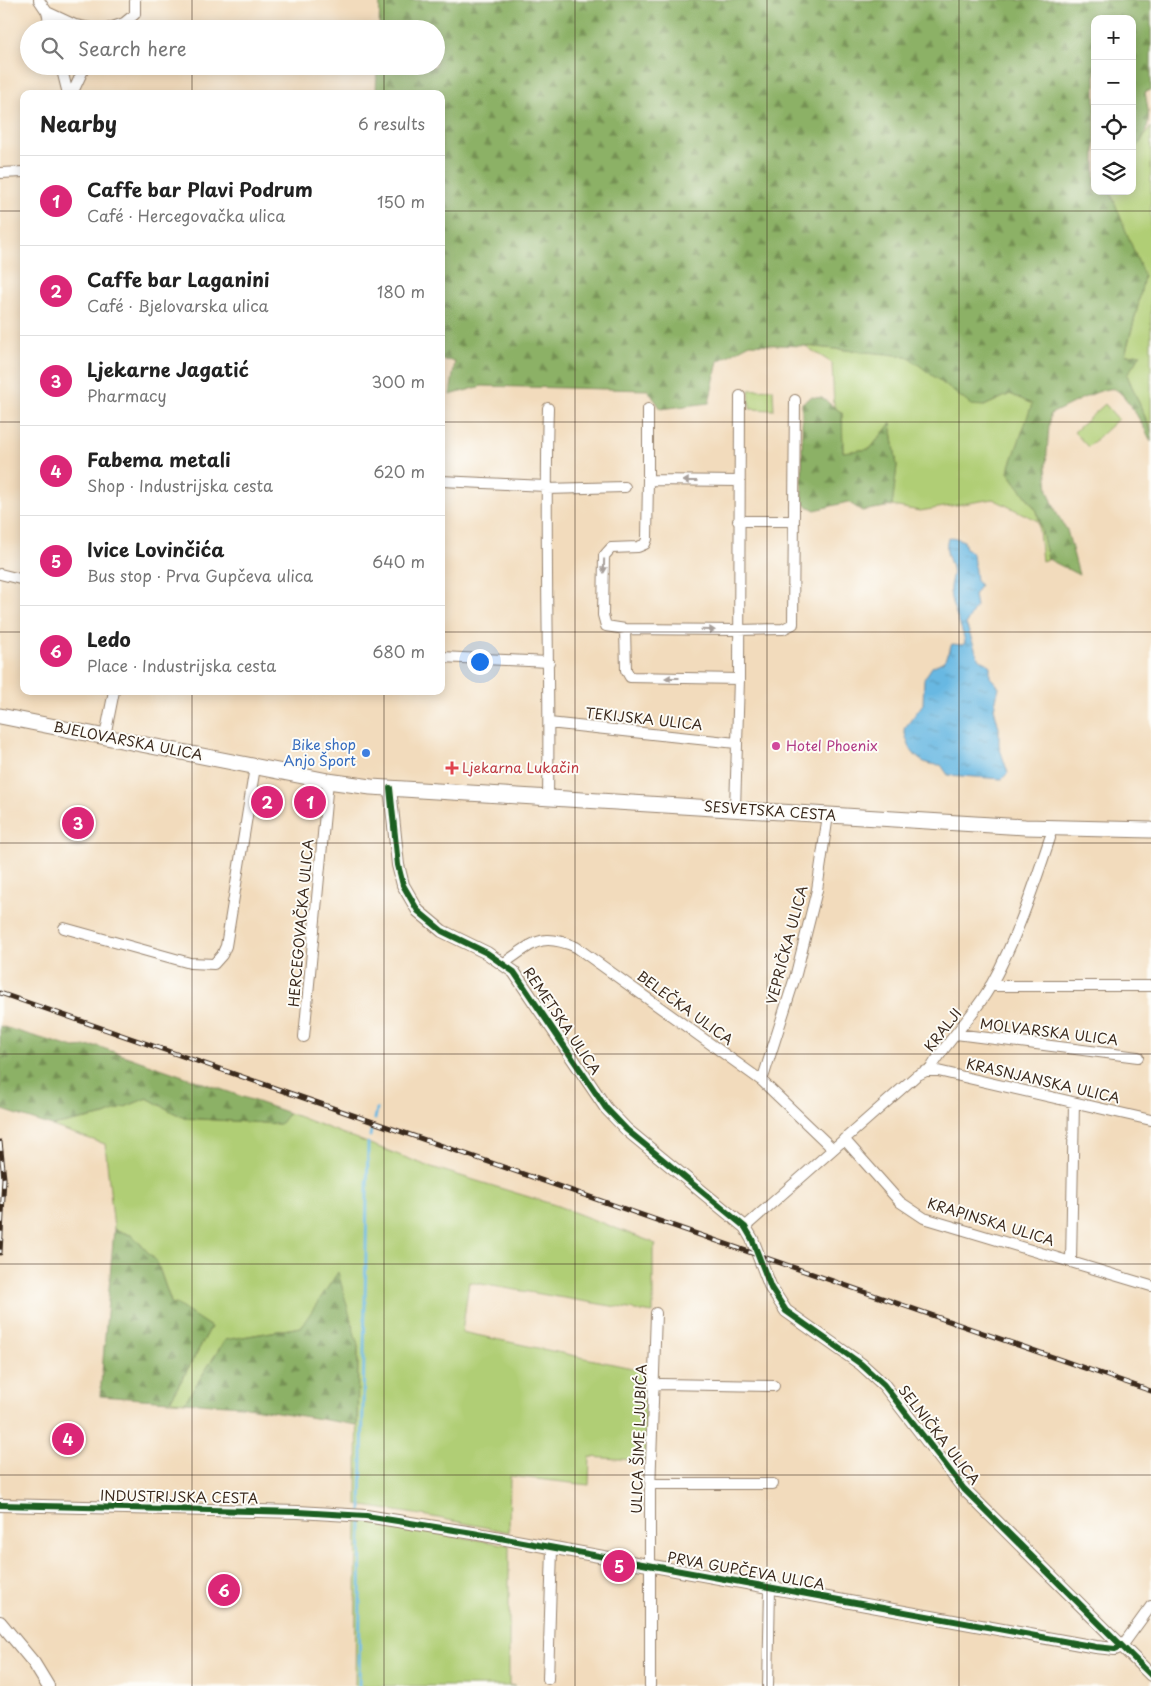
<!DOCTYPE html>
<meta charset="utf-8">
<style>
body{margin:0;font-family:"Playpen Sans",sans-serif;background:#f2f2f2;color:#222}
.controls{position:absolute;right:15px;top:15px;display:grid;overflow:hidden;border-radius:10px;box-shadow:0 2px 12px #0003}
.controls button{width:45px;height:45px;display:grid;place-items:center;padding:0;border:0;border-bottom:1px solid #e0e0e0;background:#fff;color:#222;font:25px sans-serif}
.you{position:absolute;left:479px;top:661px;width:18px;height:18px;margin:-12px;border:4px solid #fff;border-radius:50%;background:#1a73e8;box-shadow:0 0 0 8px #1a73e833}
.badge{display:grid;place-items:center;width:32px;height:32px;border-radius:50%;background:#db2777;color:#fff;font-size:16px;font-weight:700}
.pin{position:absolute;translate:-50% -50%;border:2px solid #fff;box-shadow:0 1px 5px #0006}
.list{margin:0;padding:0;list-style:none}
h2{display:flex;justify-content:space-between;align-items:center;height:65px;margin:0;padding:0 20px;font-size:21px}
h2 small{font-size:16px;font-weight:400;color:#767676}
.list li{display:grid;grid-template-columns:32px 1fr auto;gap:15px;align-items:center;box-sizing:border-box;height:90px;padding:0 20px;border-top:1px solid #e0e0e0}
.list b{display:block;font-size:19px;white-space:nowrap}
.list p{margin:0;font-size:16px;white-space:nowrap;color:#767676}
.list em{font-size:16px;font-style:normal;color:#767676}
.icon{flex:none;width:28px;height:28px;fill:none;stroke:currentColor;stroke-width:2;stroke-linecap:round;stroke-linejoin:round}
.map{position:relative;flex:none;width:1151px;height:1686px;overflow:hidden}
.search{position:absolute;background:#fff;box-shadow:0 2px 12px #0003;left:20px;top:20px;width:425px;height:55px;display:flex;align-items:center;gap:12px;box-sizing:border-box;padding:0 18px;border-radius:28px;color:#767676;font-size:19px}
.panel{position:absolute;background:#fff;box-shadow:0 2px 12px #0003;left:20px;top:90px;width:425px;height:605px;border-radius:10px}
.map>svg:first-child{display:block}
.green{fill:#b0ce74;stroke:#767c49}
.forest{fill:url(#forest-firs);stroke:#646e42}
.water{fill:url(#water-ripples);stroke:#527180}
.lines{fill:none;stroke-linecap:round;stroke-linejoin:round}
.stream{stroke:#68b8e2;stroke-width:3}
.minor-casing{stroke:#96826d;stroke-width:12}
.tertiary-casing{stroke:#96826d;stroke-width:14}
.secondary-casing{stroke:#96826d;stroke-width:17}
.minor{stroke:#fff;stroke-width:10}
.tertiary{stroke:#fff;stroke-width:12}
.secondary{stroke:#fff;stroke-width:15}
.rail-casing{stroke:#3b2a1e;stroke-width:5}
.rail{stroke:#fdfcf7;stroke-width:3;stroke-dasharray:9;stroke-linecap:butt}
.cycleway-casing{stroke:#fdfcf7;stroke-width:9}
.cycleway{stroke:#1b5e20;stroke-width:6}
.oneway{fill:#a79f9a}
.grid{fill:none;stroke:#3b2a1e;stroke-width:1;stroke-opacity:0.55}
.hotel-dot{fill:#d1479c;stroke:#fdfcf7;stroke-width:2}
.shop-dot{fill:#3f7fe0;stroke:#fdfcf7;stroke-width:2}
.health-dot{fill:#e0444e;stroke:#fdfcf7;stroke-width:2}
.labels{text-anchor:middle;stroke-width:4;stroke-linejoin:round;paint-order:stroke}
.street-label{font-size:14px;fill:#3b2a1e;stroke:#fdfcf7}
.shop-label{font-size:14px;fill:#366cbe;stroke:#fdfcf7;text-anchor:end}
.hotel-label{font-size:14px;fill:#b23c85;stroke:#fdfcf7;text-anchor:start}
.health-label{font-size:14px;fill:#be3a42;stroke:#fdfcf7;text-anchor:start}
</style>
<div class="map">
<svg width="1151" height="1686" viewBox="0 0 1151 1686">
<defs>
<pattern id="forest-firs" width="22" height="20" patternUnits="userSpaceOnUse" patternTransform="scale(1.25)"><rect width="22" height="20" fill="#8cb166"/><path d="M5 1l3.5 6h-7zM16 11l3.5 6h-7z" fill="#749053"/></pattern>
<pattern id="water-ripples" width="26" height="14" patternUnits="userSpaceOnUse" patternTransform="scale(1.25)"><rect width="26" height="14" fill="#68b8e2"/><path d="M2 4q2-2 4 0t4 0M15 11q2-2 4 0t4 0" fill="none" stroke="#5796b7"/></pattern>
</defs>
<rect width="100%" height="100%" fill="#fdfcf7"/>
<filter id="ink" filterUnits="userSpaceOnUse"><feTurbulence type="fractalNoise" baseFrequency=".02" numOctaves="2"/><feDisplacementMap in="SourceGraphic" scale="10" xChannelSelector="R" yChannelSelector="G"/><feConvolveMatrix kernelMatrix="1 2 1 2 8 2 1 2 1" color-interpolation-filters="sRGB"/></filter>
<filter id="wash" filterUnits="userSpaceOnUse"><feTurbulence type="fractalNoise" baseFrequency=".0096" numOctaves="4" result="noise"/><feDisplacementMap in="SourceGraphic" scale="20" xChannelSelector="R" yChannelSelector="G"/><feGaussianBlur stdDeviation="1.12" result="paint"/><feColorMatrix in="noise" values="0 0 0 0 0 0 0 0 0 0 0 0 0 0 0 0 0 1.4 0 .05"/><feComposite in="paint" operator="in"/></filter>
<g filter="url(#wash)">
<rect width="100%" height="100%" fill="#f2dbbc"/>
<!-- green -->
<path class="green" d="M 1151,127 L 1151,431 L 1127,375 L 1140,354 L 1125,355 L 1138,306 L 1143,276 L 1110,191 L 1132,191 L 1132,153 Z
M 805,346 L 907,356 L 984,406 L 1010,394 L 1033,404 L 1008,472 L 1037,511 L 1048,559 L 1042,561 L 1038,521 L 993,499 L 920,511 L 892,506 L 897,466 L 891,423 L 870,449 L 843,452 L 842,413 L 834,407 L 832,363 Z
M 773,389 L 774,410 L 750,409 L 749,390 Z
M 1105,404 L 1118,419 L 1088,447 L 1074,432 Z
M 147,1098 L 184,1118 L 280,1124 L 289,1113 L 425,1165 L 555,1205 L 652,1242 L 656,1245 L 653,1250 L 653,1313 L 469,1282 L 462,1332 L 651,1372 L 647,1461 L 590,1457 L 589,1485 L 510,1476 L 509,1532 L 428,1516 L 357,1505 L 358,1346 L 301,1327 L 225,1340 L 185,1402 L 170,1401 L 211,1327 L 172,1305 L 157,1262 L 133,1236 L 114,1229 L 105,1144 L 52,1126 L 105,1115 Z
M 357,1520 L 509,1545 L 509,1685 L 515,1686 L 355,1686 Z"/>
<!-- forest -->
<path class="forest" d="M 380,0 L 1151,0 L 1151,90 L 1145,92 C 1151,123 1150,128 1133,154 L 1132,19 L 1095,19 L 1095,191 L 1110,191 L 1144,276 L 1138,306 L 1125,355 L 1141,354 L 1127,375 L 1151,431 L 1151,442 C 1147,432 1125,391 1114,389 C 1102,386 1063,409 1050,414 L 1046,465 L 1048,491 L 1057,514 L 1067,530 L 1079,575 L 1048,559 L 1037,511 L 1008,472 L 1032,404 L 1010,394 L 984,406 L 971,405 L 907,356 L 805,346 L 750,344 L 718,361 L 709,403 L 661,409 L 648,390 L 482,386 L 450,395 L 455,361 L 441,360 L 441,94 L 376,94 L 377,66 L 436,66 L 436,29 L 379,29 Z
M 811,397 L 822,398 L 842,413 L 843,452 L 870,449 L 891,423 L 897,466 L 892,506 L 862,511 L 848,502 L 815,510 L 802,503 L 802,403 Z
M 0,1026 L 74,1048 L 97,1046 L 289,1113 L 280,1124 L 184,1118 L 147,1098 L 105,1115 L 52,1126 L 0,1109 Z
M 114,1229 L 133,1236 L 157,1262 L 172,1305 L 176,1304 L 211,1327 L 170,1401 L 100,1396 Z
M 338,1272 L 358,1346 L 357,1425 L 241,1406 L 185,1402 L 225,1340 L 301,1327 Z"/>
<!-- water -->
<path class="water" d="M 953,537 L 964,541 L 966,548 L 973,554 L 976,580 L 980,586 L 974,595 L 976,606 L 966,624 L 978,657 L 990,666 L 990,677 L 999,687 L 994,708 L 999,728 L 999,746 L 1008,773 L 1002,779 L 948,775 L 941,765 C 917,765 909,752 904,729 L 923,704 L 924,679 L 932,667 L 944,661 L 952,644 L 963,645 L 965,642 C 962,625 951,609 950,591 C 949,583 954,576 952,568 C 949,558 944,549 948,539 Z"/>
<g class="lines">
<!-- stream -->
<path class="stream" d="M 375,1119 L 377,1109
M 370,1136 L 371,1131
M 361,1512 L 368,1143
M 359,1686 L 361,1519"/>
</g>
</g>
<g filter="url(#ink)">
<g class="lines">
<defs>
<path id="minor" d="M 39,0 L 47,12 L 51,29
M 47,12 L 75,25 L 95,29
M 107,29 L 124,23 L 135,14 L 135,0
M 61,66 L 68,94
M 72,94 L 85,66
M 0,173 L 24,172
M 548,408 C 544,538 550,668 548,798
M 648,480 L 648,409
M 441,481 L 546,486
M 739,481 L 648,480 L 647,539 L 645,544 L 638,547 L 611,548 L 604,556 L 603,615 L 606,626 L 625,629 L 738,630 L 783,629 L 793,624 L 795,400
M 546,489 L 625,487
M 738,521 L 793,521
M 0,574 L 24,580
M 625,629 L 626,670 L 630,677 L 739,679
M 441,657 L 549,662
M 549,723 L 736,743
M 105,736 L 114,691
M 735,809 L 739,679 L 740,396
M 64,928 L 190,963 L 214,964 L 222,955 L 226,946 L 255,767
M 504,963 C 534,943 540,932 576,947 L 762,1081 L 833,1149
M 990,986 L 1151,986
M 956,1034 L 1138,1057
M 304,1037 L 328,781
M 930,1070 C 947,1040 973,1017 990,987 C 1016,940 1033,889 1050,838
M 762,1081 L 796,974 L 817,890 L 828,815
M 844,1139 L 900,1202 L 924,1218 L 1151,1286
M 745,1227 L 916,1076 L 926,1071 L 938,1071 L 1151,1120
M 1071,1261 L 1074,1103
M 655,1385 L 661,1384 L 774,1386
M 651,1484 L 773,1484
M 1122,1646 L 1151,1606
M 548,1679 L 552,1549
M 650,1686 L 650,1491 L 656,1313
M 768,1686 L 770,1588"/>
<path id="tertiary" d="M 390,788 L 398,865 L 403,885 L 418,911 L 442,931 L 487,953 L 514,972 L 606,1108 L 627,1130 L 745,1227 L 752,1239 L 771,1288 L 786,1311 L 861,1364 L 884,1385 L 964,1489 L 1151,1675
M 0,1505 L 298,1512 L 366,1516 L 473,1533 L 1096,1647 L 1115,1649 L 1122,1646
M 0,1622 L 34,1663 L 48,1686"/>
<path id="secondary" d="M 0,716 L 328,781 L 371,787 L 1025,827 L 1151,830"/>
</defs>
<!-- minor casing -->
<use href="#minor" class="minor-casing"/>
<!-- tertiary casing -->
<use href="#tertiary" class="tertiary-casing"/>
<!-- secondary casing -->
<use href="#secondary" class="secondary-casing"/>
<!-- minor -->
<use href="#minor" class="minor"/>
<!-- tertiary -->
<use href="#tertiary" class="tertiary"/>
<!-- secondary -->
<use href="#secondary" class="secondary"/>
<defs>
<path id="rail" d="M 0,993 L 1151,1391
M 0,1142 L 4,1178 L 0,1253"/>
</defs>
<!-- rail casing -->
<use href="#rail" class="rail-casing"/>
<!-- rail -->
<use href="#rail" class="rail"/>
<defs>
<path id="cycleway" d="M 390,788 L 398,865 L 403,885 L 418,911 L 442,931 L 487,953 L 514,972 L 606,1108 L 627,1130 L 745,1227 L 752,1239 L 771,1288 L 786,1311 L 861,1364 L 884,1385 L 964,1489 L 1151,1675
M 0,1505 L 298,1512 L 366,1516 L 473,1533 L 1096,1647 L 1115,1649 L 1122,1646"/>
</defs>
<!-- cycleway casing -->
<use href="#cycleway" class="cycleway-casing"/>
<!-- cycleway -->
<use href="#cycleway" class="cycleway"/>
</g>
<!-- one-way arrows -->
<defs><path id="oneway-solid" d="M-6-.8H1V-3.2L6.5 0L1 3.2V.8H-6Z" transform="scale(1.25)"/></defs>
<g class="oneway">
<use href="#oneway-solid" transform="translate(690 481) rotate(-180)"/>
<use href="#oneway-solid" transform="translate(604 566) rotate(91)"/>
<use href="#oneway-solid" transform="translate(708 630) rotate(1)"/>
<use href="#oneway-solid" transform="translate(672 678) rotate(-180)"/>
</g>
</g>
<!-- grid -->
<path class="grid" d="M 192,0 L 192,29M 384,0 L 384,29M 575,0 L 575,1686M 767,0 L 767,1686M 959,0 L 959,1686M 192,66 L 192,94M 384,66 L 384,94M 0,211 L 24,211M 441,211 L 1151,211M 0,422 L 24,422M 441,422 L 1151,422M 0,632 L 24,632M 441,632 L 1151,632M 192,691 L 192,1686M 384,691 L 384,1686M 0,843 L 1151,843M 0,1054 L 1151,1054M 0,1264 L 1151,1264M 0,1475 L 1151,1475"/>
<!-- markers -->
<circle class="hotel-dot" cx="776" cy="746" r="5"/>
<circle class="shop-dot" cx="366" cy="753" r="5"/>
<path class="health-dot" d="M449.5 760.5h5v5h5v5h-5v5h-5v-5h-5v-5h5z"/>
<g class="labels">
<!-- street labels -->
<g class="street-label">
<text transform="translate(644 719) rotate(6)" y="5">TEKIJSKA ULICA</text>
<text transform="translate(128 741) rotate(11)" y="5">BJELOVARSKA ULICA</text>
<text transform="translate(770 811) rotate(4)" y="5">SESVETSKA CESTA</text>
<text transform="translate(301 923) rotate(-85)" y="5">HERCEGOVAČKA ULICA</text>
<text transform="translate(787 945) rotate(-75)" y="5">VEPRIČKA ULICA</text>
<text transform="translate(685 1008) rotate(36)" y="5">BELEČKA ULICA</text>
<text transform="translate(562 1021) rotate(56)" y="5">REMETSKA ULICA</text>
<text transform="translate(943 1030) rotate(-52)" y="5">KRALJI</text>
<text transform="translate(1049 1032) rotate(7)" y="5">MOLVARSKA ULICA</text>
<text transform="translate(1043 1081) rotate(13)" y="5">KRASNJANSKA ULICA</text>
<text transform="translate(991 1222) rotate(17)" y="5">KRAPINSKA ULICA</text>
<text transform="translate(939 1435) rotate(52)" y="5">SELNIČKA ULICA</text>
<text transform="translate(639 1439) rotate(-88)" y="5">ULICA ŠIME LJUBIĆA</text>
<text transform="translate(179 1497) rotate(1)" y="5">INDUSTRIJSKA CESTA</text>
<text transform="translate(746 1571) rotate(10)" y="5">PRVA GUPČEVA ULICA</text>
</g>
<!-- shop labels -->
<g class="shop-label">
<text x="356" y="750">Bike shop<tspan x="356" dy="16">Anjo Šport</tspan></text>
</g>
<!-- hotel labels -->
<g class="hotel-label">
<text x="786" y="751">Hotel Phoenix</text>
</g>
<!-- health labels -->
<g class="health-label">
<text x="462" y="773">Ljekarna Lukačin</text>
</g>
</g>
</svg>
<div class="controls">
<button>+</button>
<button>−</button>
<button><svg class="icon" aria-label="locate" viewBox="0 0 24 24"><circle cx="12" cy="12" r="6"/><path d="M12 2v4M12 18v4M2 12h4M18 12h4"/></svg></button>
<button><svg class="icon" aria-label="layers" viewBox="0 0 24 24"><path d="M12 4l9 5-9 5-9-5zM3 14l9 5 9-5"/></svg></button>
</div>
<div class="you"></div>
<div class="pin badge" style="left:310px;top:802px">1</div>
<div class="pin badge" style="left:267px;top:802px">2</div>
<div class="pin badge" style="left:78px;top:823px">3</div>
<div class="pin badge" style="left:68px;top:1439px">4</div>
<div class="pin badge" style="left:619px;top:1566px">5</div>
<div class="pin badge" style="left:224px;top:1590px">6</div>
<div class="search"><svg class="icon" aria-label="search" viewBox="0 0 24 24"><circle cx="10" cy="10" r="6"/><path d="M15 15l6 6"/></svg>Search here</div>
<section class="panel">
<h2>Nearby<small>6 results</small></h2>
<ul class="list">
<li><span class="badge">1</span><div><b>Caffe bar Plavi Podrum</b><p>Café · Hercegovačka ulica</p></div><em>150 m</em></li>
<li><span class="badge">2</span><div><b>Caffe bar Laganini</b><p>Café · Bjelovarska ulica</p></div><em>180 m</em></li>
<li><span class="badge">3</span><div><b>Ljekarne Jagatić</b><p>Pharmacy</p></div><em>300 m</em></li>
<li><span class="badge">4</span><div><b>Fabema metali</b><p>Shop · Industrijska cesta</p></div><em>620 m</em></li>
<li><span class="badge">5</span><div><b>Ivice Lovinčića</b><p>Bus stop · Prva Gupčeva ulica</p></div><em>640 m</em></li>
<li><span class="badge">6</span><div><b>Ledo</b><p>Place · Industrijska cesta</p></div><em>680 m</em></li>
</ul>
</section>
</div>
